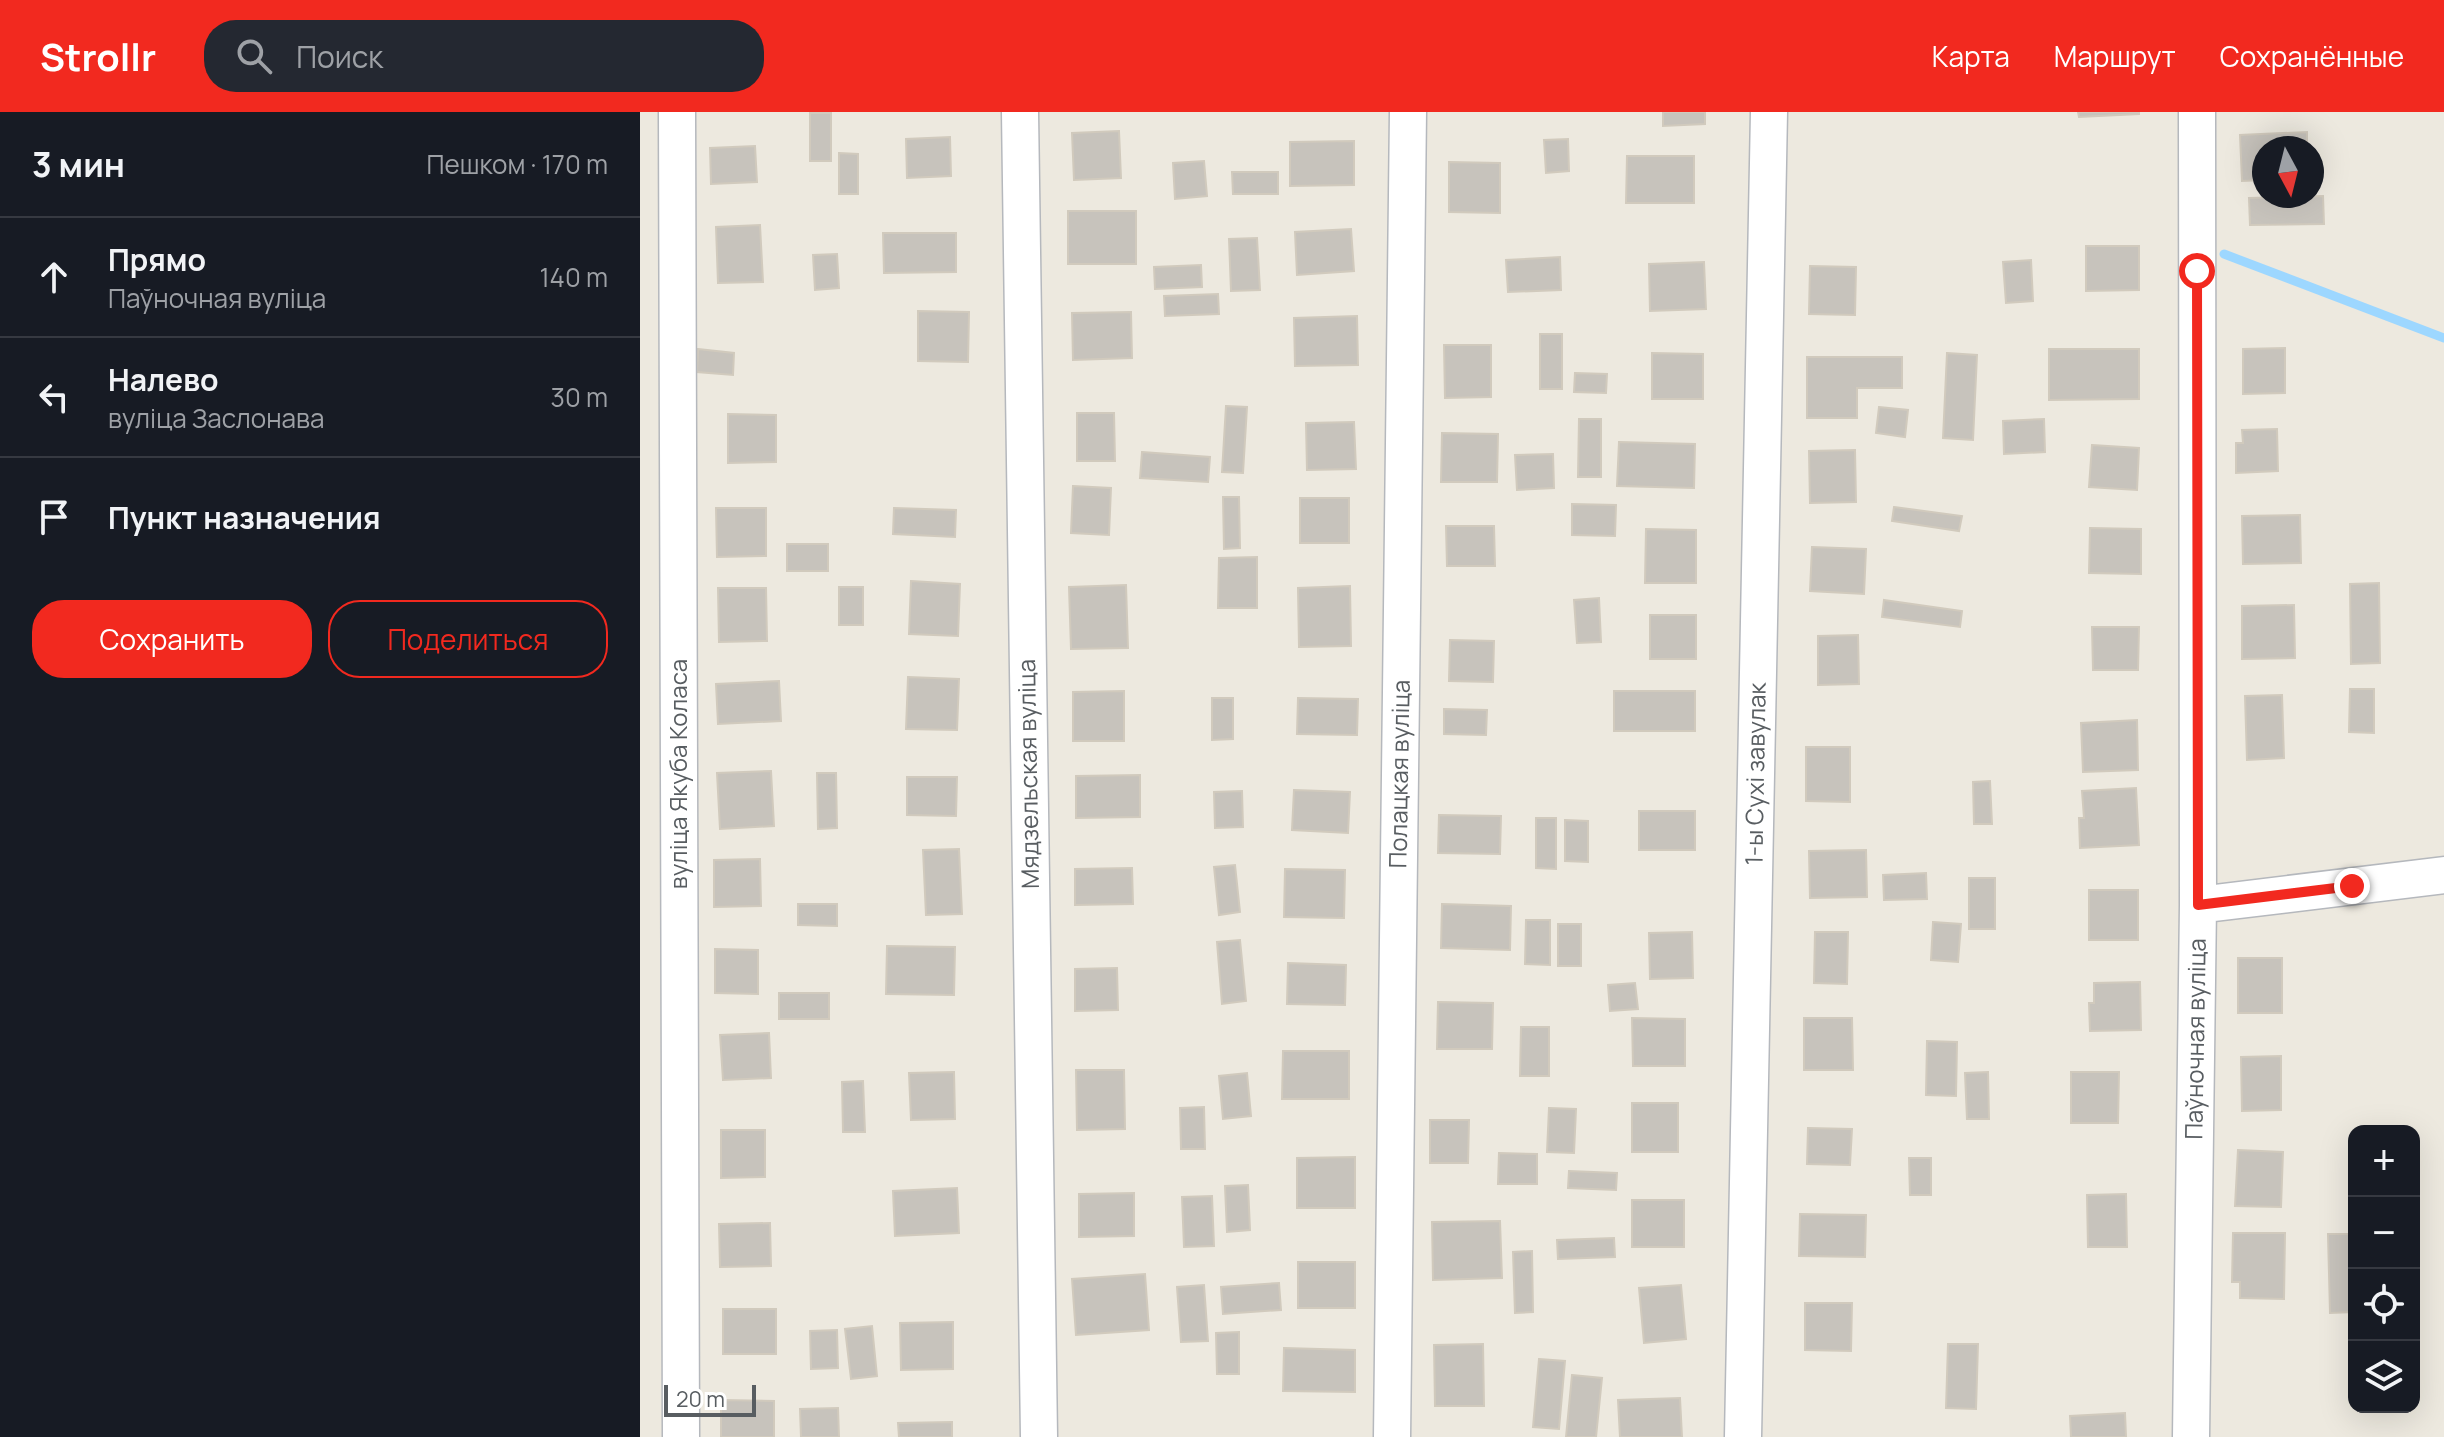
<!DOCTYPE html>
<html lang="ru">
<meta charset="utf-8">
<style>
body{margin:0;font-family:Manrope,sans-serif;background:#242831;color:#f1f3f6}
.controls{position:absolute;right:24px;bottom:24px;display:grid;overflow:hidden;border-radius:16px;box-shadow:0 8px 32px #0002}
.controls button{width:72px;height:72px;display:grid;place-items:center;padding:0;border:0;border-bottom:2px solid #363941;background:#171b24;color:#f1f3f6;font:40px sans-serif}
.compass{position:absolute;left:1612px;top:24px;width:72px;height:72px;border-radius:50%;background:#171b24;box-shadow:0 8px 32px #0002;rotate:173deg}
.scale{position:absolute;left:24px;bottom:20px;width:92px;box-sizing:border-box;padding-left:8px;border:4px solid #585d61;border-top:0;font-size:22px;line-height:28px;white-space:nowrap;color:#585d61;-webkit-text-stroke:6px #fff;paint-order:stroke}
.stop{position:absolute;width:24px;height:24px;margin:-18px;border:6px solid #f2291f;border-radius:50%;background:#fff}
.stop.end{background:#f2291f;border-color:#fff;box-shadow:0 2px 8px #0008}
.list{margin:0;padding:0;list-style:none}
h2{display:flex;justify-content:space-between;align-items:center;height:104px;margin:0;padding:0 32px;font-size:34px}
h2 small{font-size:26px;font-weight:400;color:#9ea1a6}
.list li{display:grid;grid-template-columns:52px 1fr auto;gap:24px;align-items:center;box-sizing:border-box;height:120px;padding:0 32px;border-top:2px solid #363941}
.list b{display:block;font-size:30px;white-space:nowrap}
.list p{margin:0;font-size:26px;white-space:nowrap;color:#9ea1a6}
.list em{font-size:26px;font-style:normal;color:#9ea1a6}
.actions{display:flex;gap:16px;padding:24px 32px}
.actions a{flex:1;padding:18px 0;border:2px solid #f2291f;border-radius:32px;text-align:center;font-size:28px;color:#f2291f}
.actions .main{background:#f2291f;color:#fff}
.icon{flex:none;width:44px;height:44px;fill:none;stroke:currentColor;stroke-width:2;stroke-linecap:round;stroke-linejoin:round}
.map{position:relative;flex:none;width:1804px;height:1325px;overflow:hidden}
header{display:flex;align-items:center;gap:48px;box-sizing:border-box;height:112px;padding:0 40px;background:#f2291f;color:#fff}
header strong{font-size:38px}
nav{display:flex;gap:44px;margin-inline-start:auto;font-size:28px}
.search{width:560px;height:72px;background:#242831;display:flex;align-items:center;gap:20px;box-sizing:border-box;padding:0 28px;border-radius:32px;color:#9ea1a6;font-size:30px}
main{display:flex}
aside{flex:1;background:#171b24}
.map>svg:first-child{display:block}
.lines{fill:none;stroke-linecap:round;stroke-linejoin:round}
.stream{stroke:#9dd7ff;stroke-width:9}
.building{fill:#c7c3bc;stroke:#d1cabd;stroke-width:2}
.minor-casing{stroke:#b5b8bd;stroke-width:39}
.minor{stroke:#fff;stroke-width:36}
.route{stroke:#f2291f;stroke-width:10}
.labels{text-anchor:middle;stroke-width:6;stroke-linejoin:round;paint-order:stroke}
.street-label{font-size:24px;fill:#585d61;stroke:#fff}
</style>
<header>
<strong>Strollr</strong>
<div class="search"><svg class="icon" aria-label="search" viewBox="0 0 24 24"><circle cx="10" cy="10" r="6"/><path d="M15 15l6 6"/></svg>Поиск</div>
<nav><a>Карта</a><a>Маршрут</a><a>Сохранённые</a></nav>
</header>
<main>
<aside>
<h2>3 мин<small>Пешком · 170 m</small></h2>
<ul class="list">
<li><svg class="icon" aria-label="ahead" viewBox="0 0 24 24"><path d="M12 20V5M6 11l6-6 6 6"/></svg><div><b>Прямо</b><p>Паўночная вуліца</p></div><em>140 m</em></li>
<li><svg class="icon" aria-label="left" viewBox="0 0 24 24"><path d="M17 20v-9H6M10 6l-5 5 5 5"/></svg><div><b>Налево</b><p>вуліца Заслонава</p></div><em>30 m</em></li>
<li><svg class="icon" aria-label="arrive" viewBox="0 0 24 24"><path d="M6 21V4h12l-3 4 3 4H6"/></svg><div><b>Пункт назначения</b></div></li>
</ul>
<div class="actions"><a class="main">Сохранить</a><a>Поделиться</a></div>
</aside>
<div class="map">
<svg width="1804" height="1325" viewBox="0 0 1804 1325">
<rect width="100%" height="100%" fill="#ede9df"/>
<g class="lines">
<!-- stream -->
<path class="stream" d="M 1584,142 L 1804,226"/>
</g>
<!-- building -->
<path class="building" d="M 1023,0 L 1065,0 L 1065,12 L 1023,14 Z
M 1438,0 L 1499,0 L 1499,2 L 1439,5 Z
M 170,1 L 191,1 L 191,49 L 170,49 Z
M 479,19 L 481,66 L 434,68 L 432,21 Z
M 1667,20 L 1667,36 L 1624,36 L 1624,68 L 1602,69 L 1600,23 Z
M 310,25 L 311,64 L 267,66 L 266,27 Z
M 928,27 L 929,59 L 906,61 L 904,28 Z
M 714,29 L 714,73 L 650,74 L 650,30 Z
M 115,34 L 117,70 L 71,72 L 70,36 Z
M 199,41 L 218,42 L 218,82 L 199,82 Z
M 987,44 L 1054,44 L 1054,91 L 986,91 Z
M 564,49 L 567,84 L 535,87 L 533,51 Z
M 809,50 L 860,51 L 860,101 L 809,100 Z
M 592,60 L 638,60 L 638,82 L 593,82 Z
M 1683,84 L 1684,112 L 1610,113 L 1609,86 Z
M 428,99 L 496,99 L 496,152 L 428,152 Z
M 120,113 L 123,170 L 78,171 L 76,115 Z
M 711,117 L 714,159 L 657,163 L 655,120 Z
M 243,121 L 316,121 L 316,160 L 244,161 Z
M 617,126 L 620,178 L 591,179 L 589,127 Z
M 1446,134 L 1499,134 L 1499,178 L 1446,179 Z
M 197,142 L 199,176 L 175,178 L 173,143 Z
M 920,145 L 921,178 L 868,180 L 866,148 Z
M 1391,148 L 1393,189 L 1366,191 L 1363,150 Z
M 1064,150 L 1066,197 L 1010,199 L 1009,152 Z
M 561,153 L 562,175 L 515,177 L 514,155 Z
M 1170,154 L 1216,155 L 1215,203 L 1169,202 Z
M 578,182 L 579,202 L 525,204 L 524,184 Z
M 278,199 L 329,200 L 328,250 L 278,249 Z
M 491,200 L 492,246 L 433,248 L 432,201 Z
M 717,204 L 718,253 L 655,254 L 654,206 Z
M 900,222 L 922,222 L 922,277 L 900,277 Z
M 804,233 L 851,233 L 851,285 L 805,286 Z
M 1645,236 L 1645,281 L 1603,282 L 1603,237 Z
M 58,237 L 94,241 L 93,263 L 57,260 Z
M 1409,237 L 1499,237 L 1499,287 L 1409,288 Z
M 1012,241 L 1063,242 L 1063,287 L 1012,287 Z
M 1307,241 L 1337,243 L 1333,328 L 1303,326 Z
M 1167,245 L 1262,245 L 1262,276 L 1217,276 L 1217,306 L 1167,306 Z
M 935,261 L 967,262 L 966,281 L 934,280 Z
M 586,294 L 607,295 L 603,361 L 582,360 Z
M 1239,295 L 1268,298 L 1265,325 L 1236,321 Z
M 437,301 L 474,301 L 475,349 L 437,349 Z
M 88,302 L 136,303 L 136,350 L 88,351 Z
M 939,307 L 961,307 L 961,365 L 938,365 Z
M 1404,307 L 1405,340 L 1364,342 L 1363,309 Z
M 714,310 L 716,357 L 667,358 L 666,311 Z
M 1637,317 L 1638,359 L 1596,361 L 1596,331 L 1603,331 L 1602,318 Z
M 802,321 L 858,322 L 857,370 L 801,370 Z
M 979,330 L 1055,332 L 1054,376 L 977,374 Z
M 1452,333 L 1499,336 L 1497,378 L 1449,375 Z
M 1215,338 L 1216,390 L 1170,391 L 1169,339 Z
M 502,340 L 570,345 L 568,370 L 500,366 Z
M 913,342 L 914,376 L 877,378 L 875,343 Z
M 433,374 L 471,376 L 469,423 L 431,421 Z
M 583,385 L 599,385 L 600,436 L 584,437 Z
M 660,386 L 709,386 L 709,431 L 660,431 Z
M 932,392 L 976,393 L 975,424 L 932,423 Z
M 1254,395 L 1322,404 L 1319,419 L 1252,409 Z
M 76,396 L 126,396 L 126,444 L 77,445 Z
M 254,396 L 316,398 L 315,425 L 253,422 Z
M 1660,403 L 1661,451 L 1603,452 L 1602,404 Z
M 806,414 L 854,414 L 855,454 L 807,454 Z
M 1450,416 L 1501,417 L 1501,462 L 1449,461 Z
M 1006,417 L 1056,418 L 1056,471 L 1005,471 Z
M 147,432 L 188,432 L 188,459 L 147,459 Z
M 1172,435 L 1226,437 L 1224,482 L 1170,479 Z
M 617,445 L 617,496 L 578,496 L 579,446 Z
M 271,469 L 320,472 L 318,524 L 269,522 Z
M 1739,471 L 1740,551 L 1711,552 L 1710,472 Z
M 486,473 L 488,536 L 431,537 L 429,475 Z
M 710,474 L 711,534 L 659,535 L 658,476 Z
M 199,475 L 223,475 L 223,513 L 199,513 Z
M 78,476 L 126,476 L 127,529 L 79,530 Z
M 959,486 L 961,530 L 937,531 L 934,488 Z
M 1244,488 L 1322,499 L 1320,515 L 1242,505 Z
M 1654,493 L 1655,546 L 1602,547 L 1602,494 Z
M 1010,503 L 1056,503 L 1056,547 L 1010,547 Z
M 1452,515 L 1499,515 L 1498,558 L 1453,558 Z
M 1218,523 L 1219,572 L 1178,573 L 1178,524 Z
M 810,528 L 854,529 L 853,570 L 809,569 Z
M 268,565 L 319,567 L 317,618 L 266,617 Z
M 139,569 L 141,609 L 78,612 L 76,572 Z
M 1710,577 L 1734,577 L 1734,621 L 1709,620 Z
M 484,579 L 484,629 L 433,629 L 433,580 Z
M 974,579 L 1055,579 L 1055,619 L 974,619 Z
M 1642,583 L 1644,646 L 1607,648 L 1605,584 Z
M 572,586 L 593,586 L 593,627 L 572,628 Z
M 658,586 L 718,587 L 717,623 L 657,622 Z
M 804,597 L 847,598 L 846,623 L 804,622 Z
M 1497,608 L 1498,658 L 1443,660 L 1441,611 Z
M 1166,635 L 1210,635 L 1210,690 L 1166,689 Z
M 131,659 L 134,714 L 80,717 L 77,661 Z
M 177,661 L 196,661 L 197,716 L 178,717 Z
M 500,663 L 500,705 L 436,706 L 436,664 Z
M 267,665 L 317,665 L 316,704 L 267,703 Z
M 1350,669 L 1352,712 L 1334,712 L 1333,670 Z
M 1496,676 L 1499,733 L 1440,736 L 1439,706 L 1444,706 L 1442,679 Z
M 654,678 L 710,680 L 708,721 L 652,718 Z
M 602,679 L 603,715 L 575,716 L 574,680 Z
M 999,699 L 1055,699 L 1055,738 L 999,738 Z
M 799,703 L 861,704 L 860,742 L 798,741 Z
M 896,706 L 916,706 L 916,757 L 896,756 Z
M 925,708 L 948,709 L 948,750 L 925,749 Z
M 319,737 L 322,802 L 286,803 L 283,738 Z
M 1226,738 L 1227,785 L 1170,786 L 1169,739 Z
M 120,747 L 121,794 L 74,795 L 74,748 Z
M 595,753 L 600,800 L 579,803 L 574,755 Z
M 492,756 L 493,792 L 435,793 L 435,757 Z
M 645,757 L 705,758 L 704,806 L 644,805 Z
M 1286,761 L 1287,787 L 1244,788 L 1243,763 Z
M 1329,766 L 1355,766 L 1355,817 L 1329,817 Z
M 1449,778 L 1498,778 L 1498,828 L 1449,828 Z
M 158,792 L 197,792 L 197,814 L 158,813 Z
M 802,792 L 871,794 L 870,838 L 801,836 Z
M 886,808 L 910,808 L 910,853 L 885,852 Z
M 1293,810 L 1321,812 L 1318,850 L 1291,848 Z
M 918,812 L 941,812 L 941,854 L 918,854 Z
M 1052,820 L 1053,866 L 1010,867 L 1009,821 Z
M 1175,820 L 1208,820 L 1207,872 L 1174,871 Z
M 600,828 L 606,889 L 582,892 L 577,830 Z
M 247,834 L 315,835 L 314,883 L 246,882 Z
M 75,837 L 118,838 L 118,882 L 75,881 Z
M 1598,846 L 1642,846 L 1642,901 L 1598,901 Z
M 648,851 L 706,853 L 705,893 L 647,892 Z
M 477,856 L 478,898 L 435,899 L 435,857 Z
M 1500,870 L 1501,918 L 1450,919 L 1449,891 L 1454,891 L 1454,871 Z
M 995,871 L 998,897 L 970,899 L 968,873 Z
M 139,881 L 189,881 L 189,907 L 139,907 Z
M 798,890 L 853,891 L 852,937 L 797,937 Z
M 992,906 L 1045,907 L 1045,954 L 993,954 Z
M 1164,906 L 1212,906 L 1213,958 L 1164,958 Z
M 881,915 L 909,915 L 909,964 L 880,964 Z
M 129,921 L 131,966 L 83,968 L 80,923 Z
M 1287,929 L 1317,930 L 1316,984 L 1286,983 Z
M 643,939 L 709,939 L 709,987 L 642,987 Z
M 1641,944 L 1641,998 L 1602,999 L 1601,945 Z
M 436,958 L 484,958 L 485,1017 L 437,1018 Z
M 314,960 L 315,1007 L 271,1008 L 269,961 Z
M 1348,960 L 1349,1007 L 1327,1007 L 1325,961 Z
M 1431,960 L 1479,960 L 1478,1011 L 1431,1011 Z
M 607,961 L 611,1004 L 583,1007 L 579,964 Z
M 223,969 L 225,1020 L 203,1020 L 202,970 Z
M 992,991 L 1038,991 L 1038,1040 L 992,1040 Z
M 564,995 L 565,1037 L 541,1037 L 540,996 Z
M 909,996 L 936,997 L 934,1041 L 907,1040 Z
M 790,1008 L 829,1008 L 828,1051 L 790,1051 Z
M 1168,1016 L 1212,1017 L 1210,1053 L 1167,1052 Z
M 81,1018 L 125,1018 L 125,1065 L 81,1066 Z
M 1598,1038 L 1643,1040 L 1641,1095 L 1595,1094 Z
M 859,1041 L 897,1042 L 897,1072 L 858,1072 Z
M 715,1045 L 715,1096 L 657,1096 L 657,1046 Z
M 1269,1046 L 1291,1046 L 1291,1083 L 1270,1083 Z
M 929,1059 L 977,1061 L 976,1078 L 928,1076 Z
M 608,1073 L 610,1118 L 587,1120 L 585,1074 Z
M 317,1076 L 319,1121 L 255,1124 L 253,1079 Z
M 494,1081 L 494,1124 L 439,1125 L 439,1082 Z
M 1486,1082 L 1487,1135 L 1448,1135 L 1447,1083 Z
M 572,1084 L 574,1134 L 544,1135 L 542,1085 Z
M 992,1088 L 1044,1088 L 1044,1135 L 992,1135 Z
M 1160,1102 L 1226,1103 L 1225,1145 L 1159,1144 Z
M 860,1109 L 862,1166 L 793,1168 L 792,1110 Z
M 130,1111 L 131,1154 L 80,1155 L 79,1112 Z
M 1593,1121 L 1645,1121 L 1644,1187 L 1600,1186 L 1600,1170 L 1592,1170 Z
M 1688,1122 L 1714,1122 L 1714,1200 L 1690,1201 Z
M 974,1126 L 975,1145 L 918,1147 L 917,1128 Z
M 892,1139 L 893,1200 L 875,1201 L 873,1140 Z
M 658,1150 L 715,1150 L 715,1196 L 658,1196 Z
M 505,1162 L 509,1218 L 436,1223 L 432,1167 Z
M 639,1171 L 641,1198 L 583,1202 L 581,1175 Z
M 564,1173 L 568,1229 L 541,1230 L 537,1175 Z
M 1041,1173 L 1046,1227 L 1004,1231 L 999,1176 Z
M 1165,1191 L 1212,1191 L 1211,1239 L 1165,1238 Z
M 83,1197 L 136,1197 L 136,1242 L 83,1242 Z
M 313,1210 L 313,1257 L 261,1258 L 260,1211 Z
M 232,1214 L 237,1264 L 211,1267 L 205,1217 Z
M 197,1218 L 198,1256 L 171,1257 L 170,1219 Z
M 599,1220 L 599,1262 L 577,1262 L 576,1221 Z
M 843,1232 L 844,1294 L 795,1294 L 794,1233 Z
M 1308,1232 L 1338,1232 L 1336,1297 L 1306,1296 Z
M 644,1236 L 715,1238 L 715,1280 L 643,1279 Z
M 899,1247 L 925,1249 L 919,1317 L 893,1315 Z
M 932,1263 L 962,1266 L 956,1325 L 926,1325 Z
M 1040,1286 L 1042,1325 L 980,1325 L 978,1288 Z
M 81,1288 L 134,1289 L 134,1325 L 81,1325 Z
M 198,1296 L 199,1325 L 161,1325 L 160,1297 Z
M 1485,1301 L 1486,1325 L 1431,1325 L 1430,1304 Z
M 312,1310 L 312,1325 L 259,1325 L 258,1311 Z"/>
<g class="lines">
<defs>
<path id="minor" d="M 37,0 L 41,1325
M 380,0 L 399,1325
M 1558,793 L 1804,763
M 752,1325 L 768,0
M 1103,1325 L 1129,0
M 1551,1325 L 1558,793 L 1557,0"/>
</defs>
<!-- minor casing -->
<use href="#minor" class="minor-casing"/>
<!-- minor -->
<use href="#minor" class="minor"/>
</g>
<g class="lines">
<!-- route -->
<path class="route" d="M 1557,159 L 1558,793 L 1712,774"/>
</g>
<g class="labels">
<!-- street labels -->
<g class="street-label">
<text transform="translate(39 662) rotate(-90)" y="8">вуліца Якуба Коласа</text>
<text transform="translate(389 662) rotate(-91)" y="8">Мядзельская вуліца</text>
<text transform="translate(760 662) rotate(-89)" y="8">Полацкая вуліца</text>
<text transform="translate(1116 662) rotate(-89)" y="8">1-ы Сухі завулак</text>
<text transform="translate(1556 927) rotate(-89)" y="8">Паўночная вуліца</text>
</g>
</g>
</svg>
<div class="controls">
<button>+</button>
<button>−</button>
<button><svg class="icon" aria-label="locate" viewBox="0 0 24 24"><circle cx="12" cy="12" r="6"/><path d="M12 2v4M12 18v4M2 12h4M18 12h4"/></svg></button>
<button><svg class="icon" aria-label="layers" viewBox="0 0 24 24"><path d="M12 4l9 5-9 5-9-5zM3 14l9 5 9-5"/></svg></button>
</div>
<svg class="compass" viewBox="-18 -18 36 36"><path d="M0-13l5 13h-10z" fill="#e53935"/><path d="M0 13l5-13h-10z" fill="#9ea1a6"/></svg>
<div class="scale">20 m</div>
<div class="stop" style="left:1557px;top:159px"></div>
<div class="stop end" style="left:1712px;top:774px"></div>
</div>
</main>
